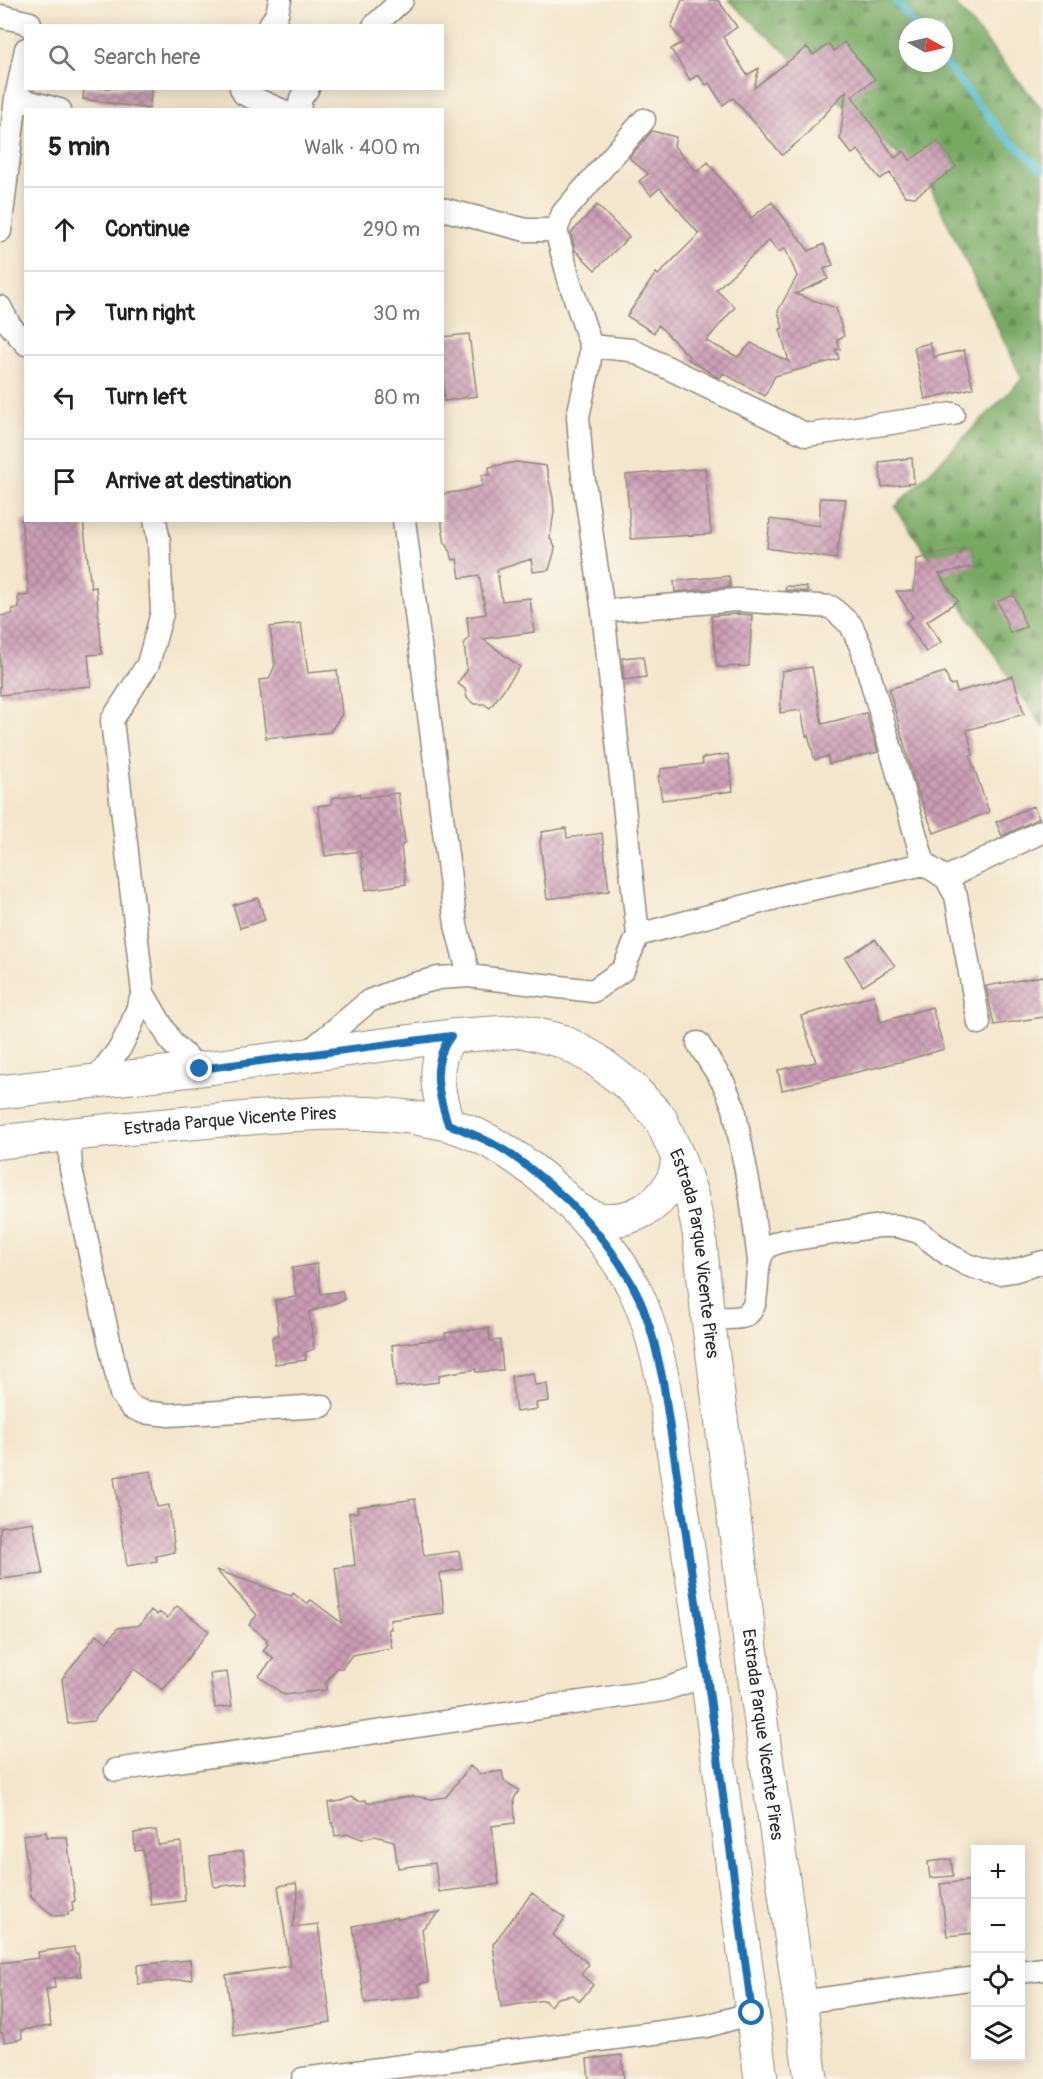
<!DOCTYPE html>
<meta charset="utf-8">
<style>
body{margin:0;font-family:Pangolin,sans-serif;background:#f2f2f2;color:#202124}
.controls{position:absolute;right:18px;bottom:18px;display:grid;overflow:hidden;border-radius:0px;box-shadow:0 3px 15px #0003}
.controls button{width:54px;height:54px;display:grid;place-items:center;padding:0;border:0;border-bottom:2px solid #e0e0e0;background:#fff;color:#202124;font:30px sans-serif}
.compass{position:absolute;left:899px;top:18px;width:54px;height:54px;border-radius:50%;background:#fff;box-shadow:0 3px 15px #0003;rotate:98deg}
.stop{position:absolute;width:18px;height:18px;margin:-14px;border:4px solid #1f6fb2;border-radius:50%;background:#fff}
.stop.end{background:#1f6fb2;border-color:#fff;box-shadow:0 2px 6px #0008}
.list{margin:0;padding:0;list-style:none}
h2{display:flex;justify-content:space-between;align-items:center;height:78px;margin:0;padding:0 24px;font-size:26px}
h2 small{font-size:20px;font-weight:400;color:#757577}
.list li{display:grid;grid-template-columns:39px 1fr auto;gap:18px;align-items:center;box-sizing:border-box;height:84px;padding:0 24px;border-top:2px solid #e0e0e0}
.list b{display:block;font-size:22px;white-space:nowrap}
.list em{font-size:20px;font-style:normal;color:#757577}
.icon{flex:none;width:33px;height:33px;fill:none;stroke:currentColor;stroke-width:2;stroke-linecap:round;stroke-linejoin:round}
.map{position:relative;flex:none;width:1043px;height:2079px;overflow:hidden}
.search{position:absolute;background:#fff;box-shadow:0 3px 15px #0003;left:24px;top:24px;width:420px;height:66px;display:flex;align-items:center;gap:15px;box-sizing:border-box;padding:0 21px;border-radius:0px;color:#757577;font-size:22px}
.panel{position:absolute;background:#fff;box-shadow:0 3px 15px #0003;left:24px;top:108px;width:420px;height:414px;border-radius:0px}
.map>svg:first-child{display:block}
.forest{fill:url(#forest-firs);stroke:#526a48;stroke-width:1.5;fill-rule:evenodd}
.lines{fill:none;stroke-linecap:round;stroke-linejoin:round}
.stream{stroke:#58bfd6;stroke-width:7}
.building{fill:url(#building-cross-hatch);fill-rule:evenodd}
.minor-casing{stroke:#90887c;stroke-width:25}
.primary-casing{stroke:#90887c;stroke-width:35}
.minor{stroke:#fff;stroke-width:22}
.primary{stroke:#fff;stroke-width:33}
.route{stroke:#1f6fb2;stroke-width:8}
.labels{text-anchor:middle;stroke-width:4.5;stroke-linejoin:round;paint-order:stroke}
.street-label{font-size:18px;fill:#2b2b2b;stroke:#fbf7ec}
</style>
<div class="map">
<svg width="1043" height="2079" viewBox="0 0 1043 2079">
<defs>
<pattern id="forest-firs" width="22" height="20" patternUnits="userSpaceOnUse" patternTransform="scale(1.5)"><rect width="22" height="20" fill="#78a964"/><path d="M5 1l3.5 6h-7zM16 11l3.5 6h-7z" fill="#638a53"/></pattern>
<pattern id="building-cross-hatch" width="8" height="8" patternUnits="userSpaceOnUse" patternTransform="scale(1.5)"><rect width="8" height="8" fill="#cc9db6"/><path d="M0 0l8 8M0 8l8-8" fill="none" stroke="#a68094"/></pattern>
</defs>
<rect width="100%" height="100%" fill="#fbf7ec"/>
<filter id="ink" filterUnits="userSpaceOnUse"><feTurbulence type="fractalNoise" baseFrequency=".0167" numOctaves="2"/><feDisplacementMap in="SourceGraphic" scale="12" xChannelSelector="R" yChannelSelector="G"/><feConvolveMatrix kernelMatrix="1 2 1 2 8 2 1 2 1" color-interpolation-filters="sRGB"/></filter>
<filter id="wash" filterUnits="userSpaceOnUse"><feTurbulence type="fractalNoise" baseFrequency=".008" numOctaves="4" result="noise"/><feDisplacementMap in="SourceGraphic" scale="24" xChannelSelector="R" yChannelSelector="G"/><feGaussianBlur stdDeviation="1.35" result="paint"/><feColorMatrix in="noise" values="0 0 0 0 0 0 0 0 0 0 0 0 0 0 0 0 0 1.4 0 .05"/><feComposite in="paint" operator="in"/></filter>
<g filter="url(#wash)">
<rect width="100%" height="100%" fill="#f4e6cd"/>
<!-- forest -->
<path class="forest" d="M 728,0 L 952,0 L 1043,110 L 1043,727 L 895,507 L 1022,379 L 928,182 ZM 908,27 L 944,27 L 944,63 L 908,63 Z"/>
<g class="lines">
<!-- stream -->
<path class="stream" d="M 895,0 L 916,27
M 944,62 L 1001,132 L 1043,170"/>
</g>
<g id="blocks">
<!-- building -->
<path class="building" d="M 682,0 L 718,0 L 737,27 L 723,37 L 747,75 L 759,68 L 754,88 L 807,47 L 813,55 L 829,44 L 834,51 L 844,42 L 875,79 L 852,96 L 895,158 L 904,151 L 910,160 L 938,141 L 956,167 L 915,197 L 905,196 L 890,173 L 880,179 L 858,150 L 852,154 L 840,139 L 846,91 L 804,137 L 782,155 L 733,98 L 723,105 L 709,83 L 706,85 L 698,75 L 690,80 L 671,49 L 683,42 L 671,27 Z
M 84,88 L 152,88 L 149,109 L 83,99 Z
M 652,131 L 676,137 L 674,146 L 697,172 L 708,162 L 751,218 L 772,202 L 809,251 L 824,244 L 833,265 L 824,269 L 828,279 L 795,294 L 836,308 L 844,336 L 837,340 L 840,349 L 836,349 L 839,359 L 775,376 L 765,396 L 723,373 L 720,378 L 717,377 L 688,359 L 689,356 L 658,325 L 654,333 L 627,316 L 656,273 L 658,275 L 699,234 L 660,188 L 651,195 L 639,181 L 648,174 L 629,158 ZM 769,240 L 779,252 L 785,248 L 797,276 L 778,311 L 783,328 L 780,329 L 789,362 L 751,343 L 738,357 L 706,341 L 735,307 L 716,290 Z
M 597,205 L 629,237 L 595,270 L 575,250 L 571,233 Z
M 469,334 L 477,396 L 444,401 L 442,337 Z
M 930,343 L 934,357 L 964,350 L 973,388 L 925,399 L 914,347 Z
M 912,458 L 914,483 L 882,487 L 879,462 Z
M 516,462 L 546,466 L 553,498 L 554,512 L 550,538 L 555,547 L 554,553 L 549,570 L 533,572 L 531,559 L 497,570 L 502,601 L 530,598 L 534,632 L 483,639 L 520,667 L 490,708 L 484,704 L 474,704 L 467,698 L 465,689 L 457,683 L 467,671 L 464,643 L 469,638 L 467,617 L 486,614 L 479,575 L 460,578 L 457,559 L 453,560 L 447,544 L 445,544 L 442,526 L 442,494 L 463,491 L 482,486 L 482,475 L 490,475 L 489,467 Z
M 705,468 L 711,534 L 631,539 L 626,475 Z
M 820,498 L 846,499 L 836,559 L 767,548 L 770,519 L 820,526 Z
M 21,520 L 83,520 L 91,588 L 96,587 L 102,654 L 88,655 L 91,686 L 0,695 L 0,616 L 13,614 L 12,609 L 19,608 L 18,596 L 29,595 Z
M 970,547 L 975,566 L 939,574 L 958,601 L 927,621 L 941,642 L 926,652 L 906,622 L 913,617 L 896,591 L 914,591 L 917,559 Z
M 729,576 L 730,587 L 675,592 L 674,581 Z
M 786,586 L 807,587 L 807,592 L 785,590 Z
M 1014,595 L 1026,627 L 1010,633 L 998,601 Z
M 737,614 L 752,615 L 749,666 L 717,667 L 711,616 Z
M 301,623 L 308,673 L 337,670 L 342,714 L 330,732 L 284,738 L 283,736 L 266,738 L 259,680 L 269,679 L 275,665 L 270,627 Z
M 643,656 L 646,677 L 624,680 L 622,658 Z
M 812,667 L 822,724 L 866,713 L 878,752 L 829,764 L 828,756 L 815,760 L 808,735 L 806,736 L 801,710 L 780,713 L 782,671 Z
M 945,672 L 950,685 L 955,684 L 957,692 L 1013,676 L 1024,714 L 967,730 L 973,755 L 970,756 L 989,812 L 934,833 L 916,787 L 889,689 Z
M 728,754 L 733,791 L 662,800 L 658,776 L 660,776 L 661,769 L 703,764 L 702,758 Z
M 398,793 L 405,842 L 401,847 L 406,884 L 366,890 L 360,851 L 325,856 L 318,806 L 332,804 L 332,798 L 359,794 L 360,798 Z
M 1033,806 L 1039,818 L 1002,836 L 996,822 Z
M 566,828 L 567,838 L 602,833 L 609,891 L 547,899 L 540,843 L 542,832 Z
M 258,898 L 265,920 L 240,928 L 233,905 Z
M 875,939 L 895,966 L 863,986 L 845,958 Z
M 1043,976 L 1043,1017 L 994,1025 L 986,986 Z
M 874,995 L 881,1022 L 932,1007 L 944,1049 L 903,1061 L 782,1090 L 778,1070 L 816,1062 L 801,1016 Z
M 317,1264 L 321,1294 L 342,1291 L 344,1300 L 309,1312 L 314,1349 L 305,1352 L 306,1360 L 275,1364 L 272,1337 L 279,1335 L 275,1300 L 296,1297 L 292,1268 Z
M 489,1328 L 490,1341 L 500,1340 L 503,1370 L 476,1372 L 476,1369 L 439,1375 L 439,1382 L 396,1387 L 392,1345 L 446,1338 L 445,1333 Z
M 533,1373 L 535,1385 L 547,1384 L 549,1401 L 536,1403 L 537,1409 L 516,1412 L 511,1376 Z
M 151,1471 L 157,1507 L 169,1505 L 175,1552 L 156,1556 L 157,1561 L 127,1566 L 114,1477 Z
M 415,1499 L 424,1556 L 459,1551 L 462,1569 L 440,1573 L 444,1613 L 390,1620 L 391,1629 L 388,1629 L 392,1648 L 352,1655 L 342,1668 L 337,1668 L 326,1682 L 326,1690 L 284,1695 L 259,1676 L 274,1658 L 263,1651 L 268,1644 L 266,1642 L 268,1640 L 249,1625 L 257,1615 L 216,1570 L 291,1596 L 293,1593 L 307,1604 L 311,1600 L 342,1623 L 335,1568 L 355,1565 L 349,1513 L 358,1512 L 357,1507 Z
M 33,1522 L 43,1574 L 0,1579 L 0,1527 Z
M 177,1606 L 209,1631 L 163,1690 L 134,1669 L 93,1721 L 68,1724 L 62,1679 L 97,1634 L 107,1642 L 118,1628 L 140,1625 L 151,1610 L 157,1615 L 159,1612 L 167,1618 Z
M 227,1672 L 232,1706 L 215,1708 L 210,1674 Z
M 470,1766 L 480,1774 L 502,1771 L 504,1781 L 519,1790 L 514,1799 L 515,1823 L 492,1826 L 499,1884 L 439,1892 L 435,1863 L 398,1868 L 394,1841 L 375,1836 L 362,1839 L 349,1834 L 335,1836 L 333,1823 L 331,1823 L 328,1803 L 341,1801 L 351,1797 L 359,1801 L 366,1800 L 367,1803 L 413,1796 L 432,1799 L 446,1797 Z
M 156,1830 L 158,1845 L 181,1842 L 185,1901 L 151,1905 L 143,1850 L 135,1851 L 134,1833 Z
M 46,1832 L 47,1837 L 67,1837 L 75,1901 L 72,1902 L 73,1911 L 68,1912 L 68,1915 L 54,1916 L 31,1897 L 23,1835 Z
M 243,1851 L 247,1883 L 214,1887 L 209,1856 Z
M 951,1859 L 953,1876 L 930,1878 L 928,1862 Z
M 975,1880 L 975,1933 L 947,1936 L 940,1884 Z
M 296,1883 L 298,1895 L 293,1927 L 318,1924 L 331,2022 L 234,2036 L 226,1975 L 290,1966 L 278,1886 Z
M 532,1893 L 565,1918 L 553,1935 L 589,1964 L 581,1974 L 593,1985 L 580,2001 L 573,1995 L 557,1998 L 550,2006 L 544,2000 L 501,2007 L 493,1944 Z
M 440,1912 L 422,1929 L 429,1982 L 418,1984 L 421,1996 L 365,2003 L 353,1926 L 397,1917 L 397,1919 Z
M 74,1947 L 75,1954 L 78,1954 L 81,1976 L 54,1978 L 55,1988 L 46,1989 L 51,2026 L 21,2030 L 22,2039 L 4,2042 L 3,2033 L 0,2033 L 0,1963 L 39,1958 L 38,1952 Z
M 190,1960 L 192,1979 L 138,1984 L 137,1965 Z
M 622,2055 L 624,2079 L 589,2079 L 587,2059 Z"/>
</g>
</g>
<g filter="url(#ink)">
<use href="#blocks" fill-opacity="0" stroke="#90887c" stroke-width="1.5"/>
<g class="lines">
<defs>
<path id="minor" d="M 0,16 L 30,23 L 30,26
M 269,26 L 277,14 L 280,0
M 374,26 L 402,0
M 26,49 L 16,98 L 60,110
M 241,88 L 244,94 L 281,110
M 299,110 L 301,98 L 308,88
M 556,230 L 563,213 L 644,120
M 0,231 L 16,98
M 0,307 L 9,324 L 26,344
M 591,346 L 631,350 L 807,435 L 953,414
M 155,520 L 159,542 L 162,613 L 148,664 L 112,720 L 143,993 L 172,1043 L 200,1069
M 404,520 L 456,925 L 469,976
M 603,611 L 737,600 L 831,607 L 851,625 L 862,649 L 924,864 L 946,878 L 956,896 L 979,1023
M 946,878 L 1043,831
M 638,935 L 798,892 L 924,864
M 698,1043 L 724,1084 L 734,1108 L 751,1197 L 759,1261
M 305,1055 L 369,1001 L 411,985 L 439,978 L 469,976 L 593,991 L 623,970 L 638,935 L 603,611 L 582,468 L 578,416 L 589,367 L 591,346 L 570,283 L 556,230 L 526,230 L 442,209
M 95,1080 L 120,1048 L 131,1026 L 143,993
M 69,1134 L 71,1169 L 121,1394 L 131,1407 L 143,1412 L 169,1415 L 322,1406
M 708,1318 C 718,1318 731,1319 741,1317 C 768,1310 747,1262 769,1246 C 772,1244 777,1243 782,1241 L 880,1226 L 897,1226 L 919,1232 L 949,1255 L 968,1265 L 986,1271 L 1000,1273 L 1013,1271 L 1043,1262
M 116,1770 L 663,1690 L 707,1675
M 1020,1972 L 1043,1969
M 801,2002 L 976,1978
M 303,2079 L 707,2026 L 752,2013"/>
<g id="primary">
<path id="s1" d="M 0,1092 L 200,1069 L 451,1036 L 522,1031 L 562,1041 L 595,1059 L 631,1087 L 660,1118 L 678,1157 L 691,1194 L 699,1232 L 708,1318 L 755,1679 L 811,2079"/>
<path d="M 448,1124 C 438,1094 430,1063 451,1036"/>
<path id="s2" d="M 0,1142 C 70,1134 141,1127 212,1121 C 289,1115 370,1105 446,1124 C 521,1143 608,1229 639,1299 C 650,1325 657,1353 663,1381 L 707,1675 L 761,2079"/>
<path d="M 578,1210 C 585,1213 593,1218 601,1219 C 630,1223 659,1207 672,1181 C 676,1174 677,1165 678,1157"/>
</g>
</defs>
<!-- minor casing -->
<use href="#minor" class="minor-casing"/>
<!-- primary casing -->
<use href="#primary" class="primary-casing"/>
<!-- minor -->
<use href="#minor" class="minor"/>
<!-- primary -->
<use href="#primary" class="primary"/>
</g>
</g>
<g class="lines" filter="url(#ink)">
<!-- route -->
<path class="route" d="M 200,1069 L 451,1036 C 430,1063 438,1094 448,1124 C 470,1133 494,1142 513,1156 C 564,1191 613,1242 639,1298 C 651,1325 657,1353 663,1381 L 707,1675 L 752,2013"/>
</g>
<g class="labels">
<!-- street labels -->
<g class="street-label">
<text dy="6" stroke="none"><textPath href="#s2" startOffset="231">Estrada Parque Vicente Pires</textPath></text>
<text dy="6" stroke="none"><textPath href="#s1" startOffset="834">Estrada Parque Vicente Pires</textPath></text>
<text dy="6" stroke="none"><textPath href="#s1" startOffset="1320">Estrada Parque Vicente Pires</textPath></text>
</g>
</g>
</svg>
<div class="controls">
<button>+</button>
<button>−</button>
<button><svg class="icon" aria-label="locate" viewBox="0 0 24 24"><circle cx="12" cy="12" r="6"/><path d="M12 2v4M12 18v4M2 12h4M18 12h4"/></svg></button>
<button><svg class="icon" aria-label="layers" viewBox="0 0 24 24"><path d="M12 4l9 5-9 5-9-5zM3 14l9 5 9-5"/></svg></button>
</div>
<svg class="compass" viewBox="-18 -18 36 36"><path d="M0-13l5 13h-10z" fill="#e53935"/><path d="M0 13l5-13h-10z" fill="#757577"/></svg>
<div class="stop" style="left:752px;top:2013px"></div>
<div class="stop end" style="left:200px;top:1069px"></div>
<div class="search"><svg class="icon" aria-label="search" viewBox="0 0 24 24"><circle cx="10" cy="10" r="6"/><path d="M15 15l6 6"/></svg>Search here</div>
<section class="panel">
<h2>5 min<small>Walk · 400 m</small></h2>
<ul class="list">
<li><svg class="icon" aria-label="ahead" viewBox="0 0 24 24"><path d="M12 20V5M6 11l6-6 6 6"/></svg><div><b>Continue</b></div><em>290 m</em></li>
<li><svg class="icon" aria-label="right" viewBox="0 0 24 24"><path d="M7 20v-9h11M14 6l5 5-5 5"/></svg><div><b>Turn right</b></div><em>30 m</em></li>
<li><svg class="icon" aria-label="left" viewBox="0 0 24 24"><path d="M17 20v-9H6M10 6l-5 5 5 5"/></svg><div><b>Turn left</b></div><em>80 m</em></li>
<li><svg class="icon" aria-label="arrive" viewBox="0 0 24 24"><path d="M6 21V4h12l-3 4 3 4H6"/></svg><div><b>Arrive at destination</b></div></li>
</ul>
</section>
</div>
